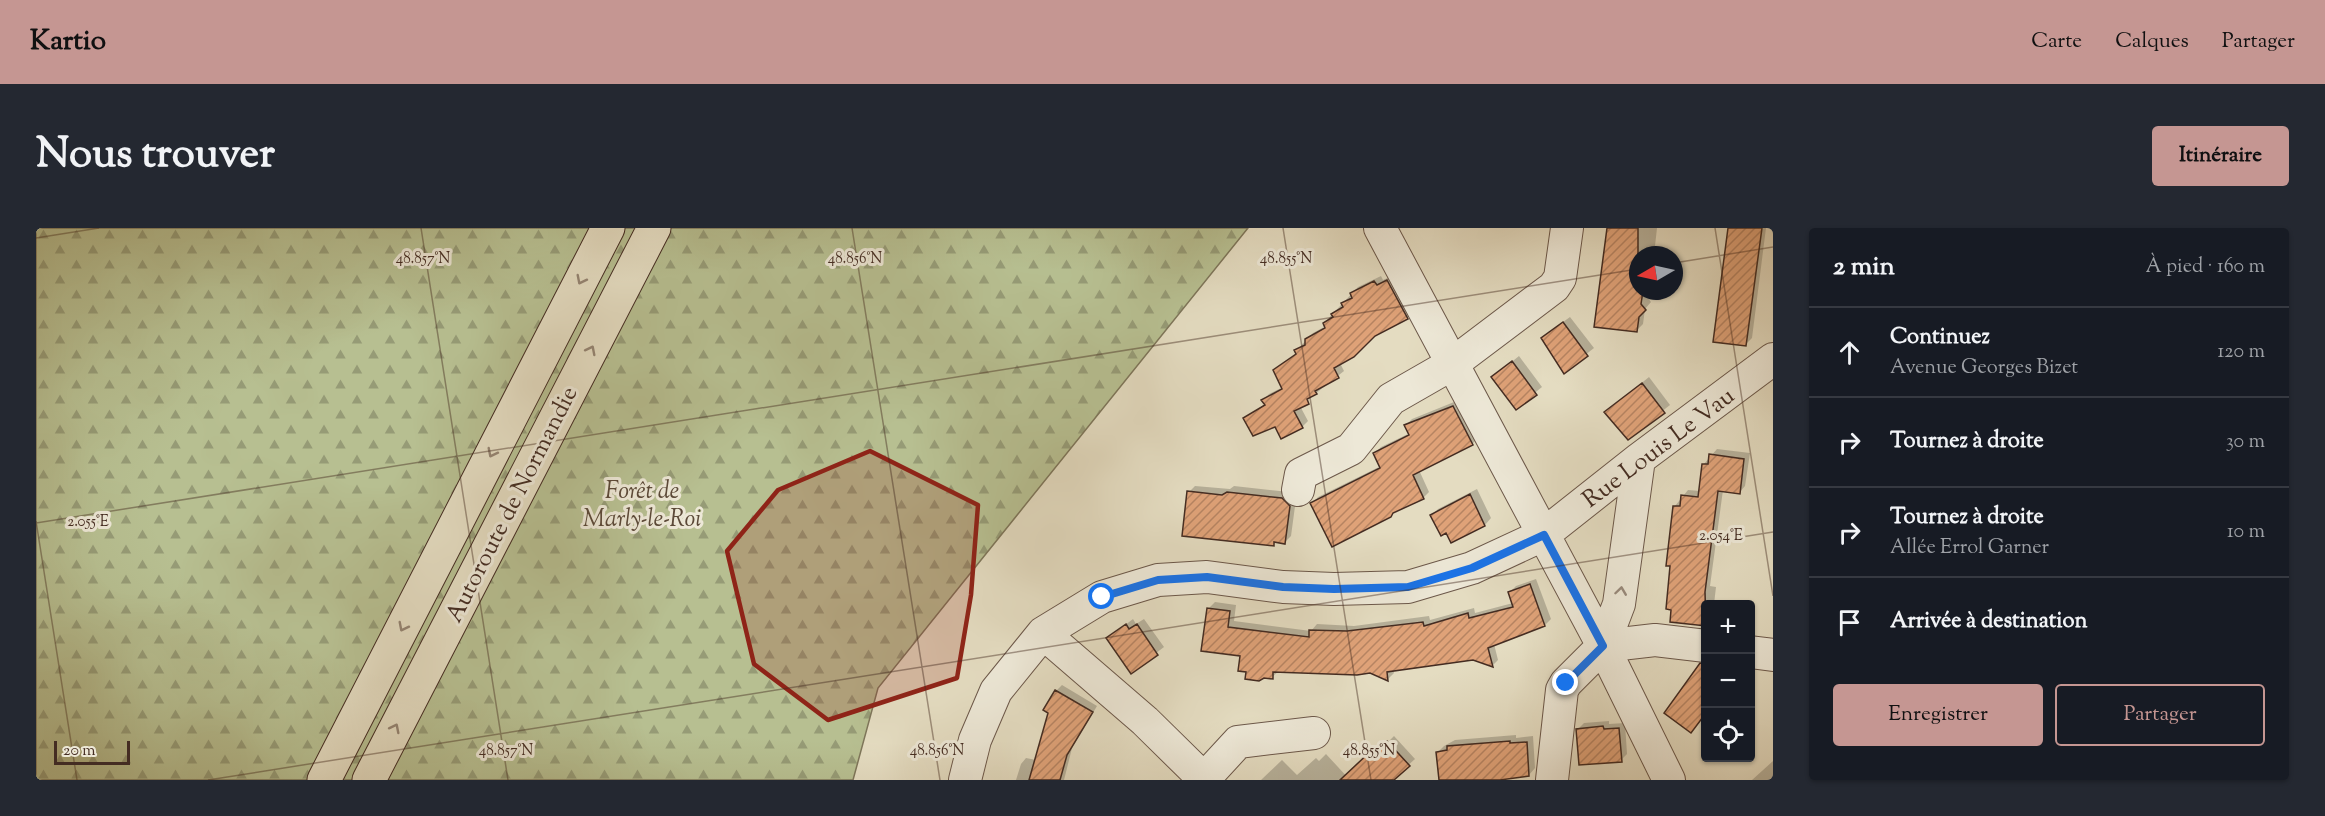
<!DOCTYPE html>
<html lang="fr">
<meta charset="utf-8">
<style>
body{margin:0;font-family:"Sorts Mill Goudy",serif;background:#242831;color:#f1f3f6}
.controls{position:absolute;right:18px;bottom:18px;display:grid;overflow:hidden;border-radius:6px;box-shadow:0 2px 4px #0004}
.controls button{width:54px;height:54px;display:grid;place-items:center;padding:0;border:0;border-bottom:2px solid #363941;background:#171b24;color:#f1f3f6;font:30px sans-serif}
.compass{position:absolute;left:1593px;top:18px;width:54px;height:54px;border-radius:50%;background:#171b24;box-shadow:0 2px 4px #0004;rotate:261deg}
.scale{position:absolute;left:18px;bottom:15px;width:76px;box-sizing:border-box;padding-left:6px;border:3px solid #442c22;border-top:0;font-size:16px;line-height:21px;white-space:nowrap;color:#442c22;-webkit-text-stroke:4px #ede8d7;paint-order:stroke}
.stop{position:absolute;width:18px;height:18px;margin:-14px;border:4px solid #1a73e8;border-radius:50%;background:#fff}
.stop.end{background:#1a73e8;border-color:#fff;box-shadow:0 2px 6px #0008}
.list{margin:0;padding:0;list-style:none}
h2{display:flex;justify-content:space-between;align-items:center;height:78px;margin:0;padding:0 24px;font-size:26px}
h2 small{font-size:20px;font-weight:400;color:#9ea1a6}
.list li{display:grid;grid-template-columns:39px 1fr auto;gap:18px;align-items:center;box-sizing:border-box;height:90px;padding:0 24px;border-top:2px solid #363941}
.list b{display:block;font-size:22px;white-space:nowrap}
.list p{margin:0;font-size:20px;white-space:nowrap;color:#9ea1a6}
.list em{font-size:20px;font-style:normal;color:#9ea1a6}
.actions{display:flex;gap:12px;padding:18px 24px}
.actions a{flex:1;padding:14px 0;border:2px solid #c59692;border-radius:6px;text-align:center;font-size:21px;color:#c59692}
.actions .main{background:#c59692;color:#111}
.icon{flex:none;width:33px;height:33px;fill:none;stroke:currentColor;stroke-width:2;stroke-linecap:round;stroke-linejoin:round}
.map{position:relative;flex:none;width:1737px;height:552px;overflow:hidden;border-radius:6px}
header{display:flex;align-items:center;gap:36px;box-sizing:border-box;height:84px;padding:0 30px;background:#c59692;color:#111}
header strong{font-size:28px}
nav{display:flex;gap:33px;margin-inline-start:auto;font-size:21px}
.intro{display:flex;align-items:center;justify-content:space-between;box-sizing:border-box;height:144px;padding:0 36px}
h1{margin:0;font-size:42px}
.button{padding:15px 27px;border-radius:6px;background:#c59692;color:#111;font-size:21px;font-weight:700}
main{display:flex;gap:36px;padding:0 36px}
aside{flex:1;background:#171b24;border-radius:6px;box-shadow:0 2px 4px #0004}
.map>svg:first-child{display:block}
.forest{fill:url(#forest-firs);stroke:#7e765a;stroke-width:1.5}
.shadow{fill:#0003}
.building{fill:url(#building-hatch);stroke:#442c22;stroke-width:1.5}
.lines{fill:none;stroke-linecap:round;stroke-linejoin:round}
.minor-casing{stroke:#6c584a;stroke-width:34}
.motorway-casing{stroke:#442c22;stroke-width:35}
.minor{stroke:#ede8d7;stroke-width:32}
.motorway{stroke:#e4dcc1;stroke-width:33}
.oneway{stroke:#948472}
.oneway2{stroke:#988a7c}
.route{stroke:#1a73e8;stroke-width:8}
.marked{fill:#8f2418;fill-opacity:0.2;stroke:#8f2418;stroke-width:4.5;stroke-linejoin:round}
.ticks{fill:none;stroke:#442c22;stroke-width:1.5;stroke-opacity:0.45}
.labels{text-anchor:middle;stroke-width:6;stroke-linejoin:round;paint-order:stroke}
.street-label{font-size:24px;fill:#442c22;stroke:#ede8d7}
.park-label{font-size:24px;font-style:italic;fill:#5b4938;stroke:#ede8d7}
.ticks-label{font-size:15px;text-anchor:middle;fill:#442c22;stroke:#ede8d7;stroke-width:6;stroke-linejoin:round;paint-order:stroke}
</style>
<header>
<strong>Kartio</strong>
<nav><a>Carte</a><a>Calques</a><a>Partager</a></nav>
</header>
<div class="intro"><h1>Nous trouver</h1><a class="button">Itinéraire</a></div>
<main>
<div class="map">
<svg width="1737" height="552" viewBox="0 0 1737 552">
<defs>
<pattern id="forest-firs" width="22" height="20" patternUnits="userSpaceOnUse" patternTransform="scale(1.5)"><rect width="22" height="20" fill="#b7bf91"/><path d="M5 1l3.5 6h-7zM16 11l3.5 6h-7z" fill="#969b76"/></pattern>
<pattern id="building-hatch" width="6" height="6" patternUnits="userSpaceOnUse" patternTransform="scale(1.5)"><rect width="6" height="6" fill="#dfa278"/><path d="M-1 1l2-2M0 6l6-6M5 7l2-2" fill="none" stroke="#b68462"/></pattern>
</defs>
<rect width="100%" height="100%" fill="#e4dcc1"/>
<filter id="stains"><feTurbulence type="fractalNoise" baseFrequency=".00333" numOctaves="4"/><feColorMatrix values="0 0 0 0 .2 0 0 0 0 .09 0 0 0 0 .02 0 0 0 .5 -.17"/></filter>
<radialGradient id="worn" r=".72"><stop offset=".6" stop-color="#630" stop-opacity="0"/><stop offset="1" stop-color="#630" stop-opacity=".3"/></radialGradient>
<!-- forest -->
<path class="forest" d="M 0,0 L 1212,0 L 842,460 L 817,552 L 0,552 Z"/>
<!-- shadow -->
<path class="shadow" d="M 1573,0 L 1621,0 L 1618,27 L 1602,27 L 1602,63 L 1606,63 L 1615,74 L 1609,81 L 1607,96 L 1600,103 Z
M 1694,0 L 1730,0 L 1716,110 L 1709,117 Z
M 1358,47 L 1377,84 L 1371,90 L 1338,107 L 1304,135 L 1308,143 L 1264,178 L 1272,193 L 1266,199 L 1240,197 L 1209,190 L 1229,176 L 1227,172 L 1233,166 L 1247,159 L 1239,142 L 1261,125 L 1260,123 L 1277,105 L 1290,98 L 1288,95 L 1322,59 L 1345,48 L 1347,52 Z
M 1534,89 L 1558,120 L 1529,143 L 1513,104 Z
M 1483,128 L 1506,159 L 1480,180 L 1457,149 Z
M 1613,149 L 1634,177 L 1592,210 L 1570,184 Z
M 1423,172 L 1442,210 L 1436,216 L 1383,242 L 1393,264 L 1387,270 L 1361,281 L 1354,288 L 1276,276 L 1282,269 L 1345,238 L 1339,225 L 1345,219 L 1374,205 L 1370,197 L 1376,191 Z
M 1681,221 L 1714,225 L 1709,258 L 1703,265 L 1687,262 L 1674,358 L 1680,359 L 1678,376 L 1670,376 L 1670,397 L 1639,278 L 1652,262 L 1664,263 L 1668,236 Z
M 1159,258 L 1194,261 L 1198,258 L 1253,264 L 1260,271 L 1255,308 L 1249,314 L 1241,313 L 1237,317 L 1153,264 Z
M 1441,261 L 1455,290 L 1449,297 L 1416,313 L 1411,303 L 1396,287 L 1402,281 Z
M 1500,351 L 1515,391 L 1509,397 L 1458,416 L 1462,432 L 1456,438 L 1437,430 L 1357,441 L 1358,445 L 1352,451 L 1334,444 L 1243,443 L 1236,449 L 1212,443 L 1206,427 L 1172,381 L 1179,374 L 1200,377 L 1198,393 L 1275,403 L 1281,396 L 1318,398 L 1393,388 L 1394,392 L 1438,380 L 1439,385 L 1477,375 L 1473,365 L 1480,358 Z
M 1097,391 L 1100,396 L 1108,391 L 1128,419 L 1095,444 L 1072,410 Z
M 1026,457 L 1061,478 L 1036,520 L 1028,552 L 980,552 L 985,536 L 990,530 L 1000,532 L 1020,463 Z
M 1573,493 L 1573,496 L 1589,495 L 1591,526 L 1585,532 L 1542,501 L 1548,495 Z
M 1480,507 L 1480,510 L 1497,508 L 1499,540 L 1493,547 L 1469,549 L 1466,552 L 1405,552 L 1402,524 L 1408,518 L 1419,512 Z
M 1358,508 L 1379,531 L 1356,552 L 1334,552 L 1321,538 L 1344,516 L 1347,519 Z
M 1290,526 L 1314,552 L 1225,552 L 1246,532 L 1261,547 L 1280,530 L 1283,533 Z
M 1737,533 L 1737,552 L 1716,552 Z"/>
<!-- building -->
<path class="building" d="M 1571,0 L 1602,0 L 1602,63 L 1607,63 L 1605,76 L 1610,82 L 1603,89 L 1601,104 L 1558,99 Z
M 1692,0 L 1726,0 L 1710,118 L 1677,114 Z
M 1351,52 L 1372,91 L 1339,108 L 1318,129 L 1298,140 L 1303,150 L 1279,163 L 1281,166 L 1271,171 L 1273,176 L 1258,183 L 1267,200 L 1245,211 L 1239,199 L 1217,208 L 1207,190 L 1229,177 L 1225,172 L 1246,161 L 1237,142 L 1260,126 L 1258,122 L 1269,117 L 1269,111 L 1289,100 L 1287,95 L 1297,89 L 1295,86 L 1307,79 L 1305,75 L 1316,70 L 1314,65 L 1338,53 L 1341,57 Z
M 1527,94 L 1552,128 L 1528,146 L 1505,110 Z
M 1476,133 L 1501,167 L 1480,182 L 1455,149 Z
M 1606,155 L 1629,185 L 1592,212 L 1568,184 Z
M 1417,178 L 1437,217 L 1377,247 L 1388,271 L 1357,285 L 1355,289 L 1296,319 L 1274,275 L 1344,240 L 1337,225 L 1373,207 L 1368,197 Z
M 1673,226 L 1708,231 L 1704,266 L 1682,263 L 1669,364 L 1670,398 L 1634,394 L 1635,382 L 1630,381 L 1634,338 L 1630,338 L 1637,278 L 1644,278 L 1645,267 L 1662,269 L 1666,236 L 1672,236 Z
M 1151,263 L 1186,267 L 1191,264 L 1246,270 L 1254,278 L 1249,316 L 1238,314 L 1238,318 L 1146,308 Z
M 1434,266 L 1449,298 L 1415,315 L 1410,305 L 1405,308 L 1394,287 Z
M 1494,356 L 1509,398 L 1452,420 L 1457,439 L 1437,432 L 1351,444 L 1352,453 L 1334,445 L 1321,447 L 1237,444 L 1237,451 L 1228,450 L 1223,453 L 1209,451 L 1210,444 L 1202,443 L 1204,428 L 1165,423 L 1171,380 L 1194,383 L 1192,399 L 1273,409 L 1273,402 L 1311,403 L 1387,394 L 1388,398 L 1432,385 L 1433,390 L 1477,379 L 1472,364 Z
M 1090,396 L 1093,401 L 1101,396 L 1122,427 L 1095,446 L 1070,410 Z
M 1664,435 L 1670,436 L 1670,485 L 1655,505 L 1628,485 Z
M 1019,462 L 1057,484 L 1031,527 L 1024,552 L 993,552 L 1012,485 L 1007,482 Z
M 1567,498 L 1568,501 L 1583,500 L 1586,534 L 1543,537 L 1540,501 Z
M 1351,513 L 1374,538 L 1358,552 L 1304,552 L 1337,521 L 1340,524 Z
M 1474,513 L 1474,515 L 1491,514 L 1493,548 L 1464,552 L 1403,552 L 1400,524 L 1411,522 L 1411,518 Z"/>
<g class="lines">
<defs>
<path id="minor" d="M 1344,0 L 1567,418 L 1633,552
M 1262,262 L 1265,246 L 1315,221 L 1355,171 L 1416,136 L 1518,59 L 1524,50 L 1531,0
M 1007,405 L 1109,493 L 1169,552
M 1567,418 L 1619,412 L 1670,418
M 1714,424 L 1737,427
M 929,552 L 939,512 L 960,463 L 1007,405 L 1066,369 L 1122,352 L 1171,349 L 1247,359 L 1298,361 L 1372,359 L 1436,340 L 1507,307 L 1603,231 L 1737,131
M 1167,552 L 1202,514 L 1278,505
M 1516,552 L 1526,462 L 1530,455 L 1567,418 L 1583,376 L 1603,231"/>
<path id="motorway" d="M 288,552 L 572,0
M 333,552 L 618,0"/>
</defs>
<!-- minor casing -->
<use href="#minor" class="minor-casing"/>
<!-- motorway casing -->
<use href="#motorway" class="motorway-casing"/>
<!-- minor -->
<use href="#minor" class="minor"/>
<!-- motorway -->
<use href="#motorway" class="motorway"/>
</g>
<!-- one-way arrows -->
<defs><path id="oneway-chevron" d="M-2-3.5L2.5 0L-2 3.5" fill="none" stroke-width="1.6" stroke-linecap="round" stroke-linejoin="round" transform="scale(1.5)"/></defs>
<g class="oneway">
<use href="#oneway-chevron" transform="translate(545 52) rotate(117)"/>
<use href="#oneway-chevron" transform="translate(555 122) rotate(-63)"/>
<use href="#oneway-chevron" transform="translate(456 225) rotate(117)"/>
<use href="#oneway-chevron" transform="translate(367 399) rotate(117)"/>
<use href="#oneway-chevron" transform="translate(359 500) rotate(-63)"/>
</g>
<use class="oneway2" href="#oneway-chevron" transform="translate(1585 363) rotate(-82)"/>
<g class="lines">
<!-- route -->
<path class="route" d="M 1066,369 L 1122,352 L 1171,349 L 1247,359 L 1298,361 L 1372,359 L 1436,340 L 1508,307 L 1567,418 L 1530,455"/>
</g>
<!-- marked area -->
<path class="marked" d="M 834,223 L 942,277 L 935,367 L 921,450 L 792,492 L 718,436 L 691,323 L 742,262 Z"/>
<!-- ticks -->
<path class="ticks" d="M 385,0 L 472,552M 816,0 L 904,552M 1247,0 L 1335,552M 1679,0 L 1737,368M 0,10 L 63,0M 1638,35 L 1737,19M 0,293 L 41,552M 0,295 L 1602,41M 172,552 L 1737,304"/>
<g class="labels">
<!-- street labels -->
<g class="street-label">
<text transform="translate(1622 219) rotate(-37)" y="8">Rue Louis Le Vau</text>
<text transform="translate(475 276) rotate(-63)" y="8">Autoroute de Normandie</text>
</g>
<!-- park labels -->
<g class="park-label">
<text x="606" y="270">Forêt de<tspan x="606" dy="28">Marly-le-Roi</tspan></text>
</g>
</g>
<g class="ticks-label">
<text x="387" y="35">48.857°N</text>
<text x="819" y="35">48.856°N</text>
<text x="1250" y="35">48.855°N</text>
<text x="52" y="298">2.055°E</text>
<text x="1685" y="312">2.054°E</text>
<text x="470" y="527">48.857°N</text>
<text x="901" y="527">48.856°N</text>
<text x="1333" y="527">48.855°N</text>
</g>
<rect width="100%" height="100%" filter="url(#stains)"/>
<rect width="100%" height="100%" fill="url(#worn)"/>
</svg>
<div class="controls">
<button>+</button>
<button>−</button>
<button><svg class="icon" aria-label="locate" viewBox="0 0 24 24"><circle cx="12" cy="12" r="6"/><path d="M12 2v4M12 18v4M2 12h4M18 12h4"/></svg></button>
</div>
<svg class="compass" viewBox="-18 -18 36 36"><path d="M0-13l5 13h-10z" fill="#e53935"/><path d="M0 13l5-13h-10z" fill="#9ea1a6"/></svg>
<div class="scale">20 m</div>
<div class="stop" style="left:1066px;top:369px"></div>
<div class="stop end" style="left:1530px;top:455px"></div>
</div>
<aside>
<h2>2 min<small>À pied · 160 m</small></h2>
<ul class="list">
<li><svg class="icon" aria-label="ahead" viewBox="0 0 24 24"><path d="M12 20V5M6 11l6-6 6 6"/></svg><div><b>Continuez</b><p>Avenue Georges Bizet</p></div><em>120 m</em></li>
<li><svg class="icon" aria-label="right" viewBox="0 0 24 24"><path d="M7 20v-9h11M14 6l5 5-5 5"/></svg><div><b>Tournez à droite</b></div><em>30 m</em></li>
<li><svg class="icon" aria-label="right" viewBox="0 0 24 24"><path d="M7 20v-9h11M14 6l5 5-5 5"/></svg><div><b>Tournez à droite</b><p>Allée Errol Garner</p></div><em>10 m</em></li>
<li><svg class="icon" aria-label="arrive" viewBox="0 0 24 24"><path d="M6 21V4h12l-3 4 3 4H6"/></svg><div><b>Arrivée à destination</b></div></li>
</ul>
<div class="actions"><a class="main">Enregistrer</a><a>Partager</a></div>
</aside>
</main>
